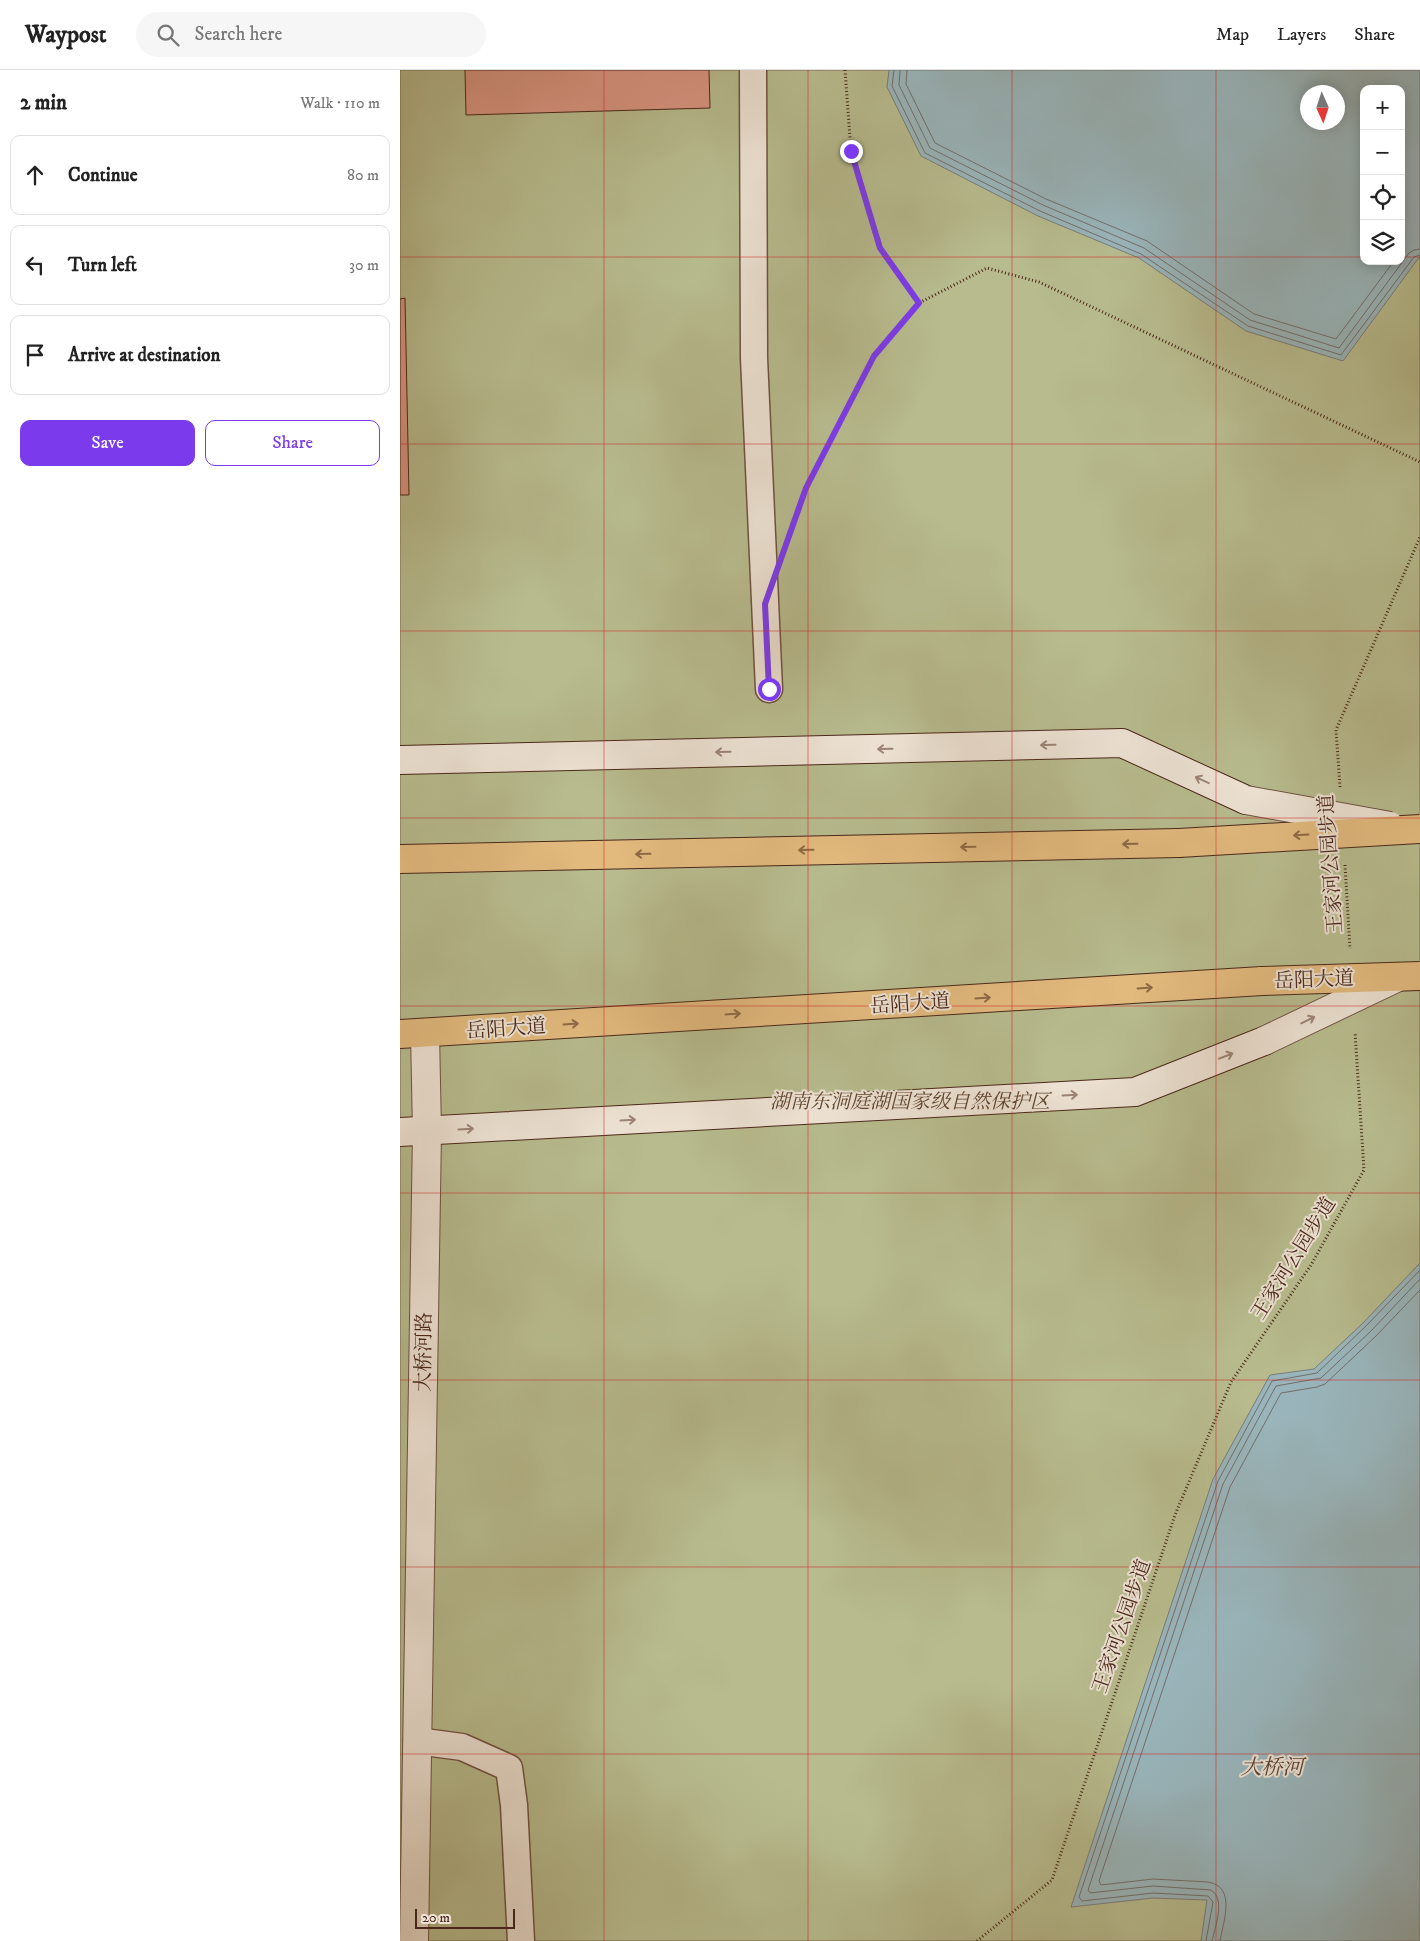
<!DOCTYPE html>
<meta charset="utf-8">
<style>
body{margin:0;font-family:"IM FELL DW Pica","Noto Serif SC",serif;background:#f6f6f6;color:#222}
.controls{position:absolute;right:15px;top:15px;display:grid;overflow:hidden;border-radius:10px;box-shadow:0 2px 12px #0003}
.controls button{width:45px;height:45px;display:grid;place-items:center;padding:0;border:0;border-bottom:1px solid #e0e0e0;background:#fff;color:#222;font:25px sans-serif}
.compass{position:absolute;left:900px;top:15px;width:45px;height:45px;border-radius:50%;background:#fff;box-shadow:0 2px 12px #0003;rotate:177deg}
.scale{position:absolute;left:15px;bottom:12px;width:100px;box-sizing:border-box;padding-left:5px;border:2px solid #4a2719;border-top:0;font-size:14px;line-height:18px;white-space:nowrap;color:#4a2719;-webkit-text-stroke:4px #ede2d4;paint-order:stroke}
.stop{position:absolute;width:15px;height:15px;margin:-11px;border:4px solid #7c3aed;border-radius:50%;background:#fff}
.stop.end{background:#7c3aed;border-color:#fff;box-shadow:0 1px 5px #0008}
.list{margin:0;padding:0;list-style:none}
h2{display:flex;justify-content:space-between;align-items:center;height:65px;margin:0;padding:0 20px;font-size:21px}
h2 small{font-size:16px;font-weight:400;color:#767676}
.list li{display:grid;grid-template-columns:32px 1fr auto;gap:15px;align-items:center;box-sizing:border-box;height:80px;margin:0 10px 10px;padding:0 10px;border:1px solid #e0e0e0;border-radius:10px}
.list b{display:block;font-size:19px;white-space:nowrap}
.list em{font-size:16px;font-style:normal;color:#767676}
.actions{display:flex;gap:10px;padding:15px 20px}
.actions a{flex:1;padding:11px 0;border:1px solid #7c3aed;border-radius:10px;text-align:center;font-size:18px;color:#7c3aed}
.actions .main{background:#7c3aed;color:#fff}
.icon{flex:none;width:28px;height:28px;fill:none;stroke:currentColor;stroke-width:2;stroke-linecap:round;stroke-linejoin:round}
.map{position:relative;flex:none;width:1020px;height:1871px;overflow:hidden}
header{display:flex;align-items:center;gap:30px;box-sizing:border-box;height:70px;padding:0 25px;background:#fff;border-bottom:1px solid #e0e0e0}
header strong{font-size:24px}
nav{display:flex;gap:28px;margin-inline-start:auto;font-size:18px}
.search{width:350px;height:45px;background:#f6f6f6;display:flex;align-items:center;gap:12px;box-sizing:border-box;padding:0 18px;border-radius:28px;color:#767676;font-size:19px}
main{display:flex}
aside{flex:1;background:#fff}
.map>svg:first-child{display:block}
.green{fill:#b7bb8e;stroke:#807154;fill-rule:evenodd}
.water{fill:#99b5bb;stroke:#797c7a;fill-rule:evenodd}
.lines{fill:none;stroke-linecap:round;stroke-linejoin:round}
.shore{stroke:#726e6a;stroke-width:1}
.building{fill:#d99582;stroke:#4a2719}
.minor-casing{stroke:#705242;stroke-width:29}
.tertiary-casing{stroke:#705242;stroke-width:30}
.secondary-casing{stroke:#4a2719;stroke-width:30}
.primary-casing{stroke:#4a2719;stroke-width:30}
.path{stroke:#4a2719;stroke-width:3;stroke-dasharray:1 2.5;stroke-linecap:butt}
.minor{stroke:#ede2d4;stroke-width:26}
.tertiary{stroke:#ede2d4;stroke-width:28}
.secondary{stroke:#ede2d4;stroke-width:28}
.primary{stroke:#e2ba7e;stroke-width:28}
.tertiary-bridge-casing{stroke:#705242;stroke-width:30;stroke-linecap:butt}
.primary-bridge-casing{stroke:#4a2719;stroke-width:30;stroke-linecap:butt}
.tertiary-bridge{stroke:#ede2d4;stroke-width:28}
.primary-bridge{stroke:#e2ba7e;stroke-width:28}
.oneway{stroke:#9c8476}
.oneway2{stroke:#8e6946}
.route{stroke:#7c3aed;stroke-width:6}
.grid{fill:none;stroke:#d62828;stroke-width:1;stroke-opacity:0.55}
.labels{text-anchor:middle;stroke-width:4;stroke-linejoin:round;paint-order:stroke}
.street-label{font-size:20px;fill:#4a2719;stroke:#ede2d4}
.park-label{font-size:20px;font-style:italic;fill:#604530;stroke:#ede2d4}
.water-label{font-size:21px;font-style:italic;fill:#5a4339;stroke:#ede2d4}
</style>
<header>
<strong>Waypost</strong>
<div class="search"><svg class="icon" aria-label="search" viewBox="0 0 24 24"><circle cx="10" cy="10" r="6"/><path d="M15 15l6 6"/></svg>Search here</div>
<nav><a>Map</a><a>Layers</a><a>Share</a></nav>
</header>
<main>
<aside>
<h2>2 min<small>Walk · 110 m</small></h2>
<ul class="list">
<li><svg class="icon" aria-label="ahead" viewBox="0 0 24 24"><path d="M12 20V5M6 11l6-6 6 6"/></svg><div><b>Continue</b></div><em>80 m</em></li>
<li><svg class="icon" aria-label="left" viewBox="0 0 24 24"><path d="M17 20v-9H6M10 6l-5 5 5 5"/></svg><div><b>Turn left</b></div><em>30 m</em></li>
<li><svg class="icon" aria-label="arrive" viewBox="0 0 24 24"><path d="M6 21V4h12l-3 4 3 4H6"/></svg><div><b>Arrive at destination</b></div></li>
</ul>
<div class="actions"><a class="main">Save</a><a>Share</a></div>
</aside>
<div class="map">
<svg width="1020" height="1871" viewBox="0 0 1020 1871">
<rect width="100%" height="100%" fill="#e3d3bd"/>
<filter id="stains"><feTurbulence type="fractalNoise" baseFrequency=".004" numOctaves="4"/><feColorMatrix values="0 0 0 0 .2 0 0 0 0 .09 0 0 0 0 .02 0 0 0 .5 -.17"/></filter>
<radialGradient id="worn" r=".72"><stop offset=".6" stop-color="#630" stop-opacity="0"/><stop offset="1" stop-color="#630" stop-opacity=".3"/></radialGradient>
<!-- green -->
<path class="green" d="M 0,0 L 1020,0 L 1020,1871 L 0,1871 ZM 964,19 L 1001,19 L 1001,191 L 964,191 ZM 908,22 L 938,22 L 938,52 L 908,52 Z"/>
<!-- water -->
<path class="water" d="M 489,0 L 1020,0 L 1020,186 L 943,291 L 846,261 L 739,188 L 638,146 L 521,86 L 487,17 ZM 964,19 L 1001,19 L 1001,191 L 964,191 ZM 908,22 L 938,22 L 938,52 L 908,52 Z
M 1020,1193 L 1020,1871 L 801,1871 L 807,1830 L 753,1828 L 671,1837 L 813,1409 L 870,1305 L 914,1299 L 963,1253 Z"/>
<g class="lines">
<!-- shore -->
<path class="shore" d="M 494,0 L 492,16 L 525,83 L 640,141 L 741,184 L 848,256 L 941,285 L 1014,187 L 1020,185
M 500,0 L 499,15 L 530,78 L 643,135 L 744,178 L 850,250 L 939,278 L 1009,183 L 1014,180 L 1020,179
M 507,0 L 506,14 L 535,73 L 646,129 L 747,171 L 854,244 L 936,269 L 994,191
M 806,1871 L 813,1832 L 808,1826 L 753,1823 L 682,1831 L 679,1827 L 818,1411 L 872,1311 L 917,1303 L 966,1256 L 1020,1200
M 812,1871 C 815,1857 826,1829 811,1820 L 753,1816 L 690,1823 L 688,1820 L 823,1414 L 876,1316 L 921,1308 L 971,1261 L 1020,1209
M 820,1871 C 823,1852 837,1817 808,1812 L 753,1809 L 701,1815 L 699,1811 L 830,1417 L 881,1323 L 917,1317 L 925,1314 L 976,1266 L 1020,1220"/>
</g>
<!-- building -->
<path class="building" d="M 65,0 L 309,0 L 310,38 L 66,45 Z
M 5,228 L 9,425 L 0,425 L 0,229 Z"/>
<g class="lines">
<defs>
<path id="minor" d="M 353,0 L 354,288 L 369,619
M 17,1671 L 62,1677 L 109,1698 L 114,1735 L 121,1871"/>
<path id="tertiary" d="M 14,1871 L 27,1062 L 25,963"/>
<path id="secondary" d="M 0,690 L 722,673 L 846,730
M 0,1062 L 735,1022 L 864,971"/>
<path id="primary" d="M 0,789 L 779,773
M 0,964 L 862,911"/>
</defs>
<!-- minor casing -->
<use href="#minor" class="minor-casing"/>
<!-- tertiary casing -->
<use href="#tertiary" class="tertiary-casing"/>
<!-- secondary casing -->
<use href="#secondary" class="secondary-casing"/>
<!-- primary casing -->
<use href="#primary" class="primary-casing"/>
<!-- path -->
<path class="path" d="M 445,0 L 451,81 L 480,179 L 519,233
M 394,453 L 406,419 L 474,286 L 519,233 L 587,198 L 639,212 L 1020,392
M 940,717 L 936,660 L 1020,467
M 945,795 L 950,879
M 577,1871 L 652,1810 L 775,1445 L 831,1312 L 911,1195 L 964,1100 L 955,962"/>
<!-- minor -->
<use href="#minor" class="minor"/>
<!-- tertiary -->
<use href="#tertiary" class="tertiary"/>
<!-- secondary -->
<use href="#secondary" class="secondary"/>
<!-- primary -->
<use href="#primary" class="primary"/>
<defs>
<path id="tertiary-bridge" d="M 846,730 L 990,756
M 864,971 L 998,907"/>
<path id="primary-bridge" d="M 779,773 L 1020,759
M 862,911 L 1020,906"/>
</defs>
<!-- tertiary-bridge casing -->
<use href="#tertiary-bridge" class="tertiary-bridge-casing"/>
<!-- primary-bridge casing -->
<use href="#primary-bridge" class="primary-bridge-casing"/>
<!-- tertiary-bridge -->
<use href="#tertiary-bridge" class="tertiary-bridge"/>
<!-- primary-bridge -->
<use href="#primary-bridge" class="primary-bridge"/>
</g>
<!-- one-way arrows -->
<defs><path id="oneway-shaft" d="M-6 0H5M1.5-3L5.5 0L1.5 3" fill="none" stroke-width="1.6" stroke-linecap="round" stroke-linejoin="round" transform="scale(1.25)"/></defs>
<g class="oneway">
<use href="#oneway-shaft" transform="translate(648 675) rotate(179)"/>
<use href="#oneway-shaft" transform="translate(485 679) rotate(179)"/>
<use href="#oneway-shaft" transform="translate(323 682) rotate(179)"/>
<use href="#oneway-shaft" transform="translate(802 710) rotate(-155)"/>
<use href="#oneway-shaft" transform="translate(908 950) rotate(-26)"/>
<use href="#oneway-shaft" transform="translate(826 986) rotate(-21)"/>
<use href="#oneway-shaft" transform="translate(670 1025) rotate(-3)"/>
<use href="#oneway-shaft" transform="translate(228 1050) rotate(-3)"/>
<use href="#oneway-shaft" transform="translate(66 1059) rotate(-3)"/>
</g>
<g class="oneway2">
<use href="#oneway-shaft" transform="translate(901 765) rotate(177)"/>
<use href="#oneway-shaft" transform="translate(730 774) rotate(179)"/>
<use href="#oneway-shaft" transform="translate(568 777) rotate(179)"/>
<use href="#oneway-shaft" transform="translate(406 780) rotate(179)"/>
<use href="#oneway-shaft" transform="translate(243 784) rotate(179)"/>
<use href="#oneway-shaft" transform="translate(745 918) rotate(-4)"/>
<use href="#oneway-shaft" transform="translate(583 928) rotate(-4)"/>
<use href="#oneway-shaft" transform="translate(333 944) rotate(-4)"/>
<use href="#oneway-shaft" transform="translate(171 954) rotate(-4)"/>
</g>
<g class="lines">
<!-- route -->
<path class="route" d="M 369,619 L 365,534 L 406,418 L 474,286 L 519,233 L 480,178 L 451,81"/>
</g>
<!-- grid -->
<path class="grid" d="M 204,0 L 204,1871M 408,0 L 408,1871M 612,0 L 612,1871M 816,0 L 816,1871M 0,187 L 964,187M 1001,187 L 1020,187M 0,374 L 1020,374M 0,561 L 1020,561M 0,748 L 1020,748M 0,936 L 1020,936M 0,1123 L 1020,1123M 0,1310 L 1020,1310M 0,1497 L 1020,1497M 0,1684 L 1020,1684"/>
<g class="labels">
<!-- street labels -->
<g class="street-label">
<text transform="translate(930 794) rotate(-94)" y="7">王家河公园步道</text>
<text transform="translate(914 909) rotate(-2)" y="7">岳阳大道</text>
<text transform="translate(510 933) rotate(-4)" y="7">岳阳大道</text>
<text transform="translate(106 958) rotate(-4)" y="7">岳阳大道</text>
<text transform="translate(893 1188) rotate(-58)" y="7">王家河公园步道</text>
<text transform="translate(23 1282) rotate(-89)" y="7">大桥河路</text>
<text transform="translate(721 1556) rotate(-71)" y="7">王家河公园步道</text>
</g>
<!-- park labels -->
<g class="park-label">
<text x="510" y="1038">湖南东洞庭湖国家级自然保护区</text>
</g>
<!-- water labels -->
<g class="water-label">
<text x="872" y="1704">大桥河</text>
</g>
</g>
<rect width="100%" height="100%" filter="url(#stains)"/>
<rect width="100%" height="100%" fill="url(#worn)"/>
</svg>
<div class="controls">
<button>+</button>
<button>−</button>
<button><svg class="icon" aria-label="locate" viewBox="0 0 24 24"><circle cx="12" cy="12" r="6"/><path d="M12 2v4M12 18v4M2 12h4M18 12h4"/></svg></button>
<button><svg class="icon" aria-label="layers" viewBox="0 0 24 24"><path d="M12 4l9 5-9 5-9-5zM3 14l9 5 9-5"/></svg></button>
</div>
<svg class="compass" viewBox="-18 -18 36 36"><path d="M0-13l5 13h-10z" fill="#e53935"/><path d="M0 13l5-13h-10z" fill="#767676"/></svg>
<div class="scale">20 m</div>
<div class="stop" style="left:369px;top:619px"></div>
<div class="stop end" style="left:451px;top:81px"></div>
</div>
</main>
